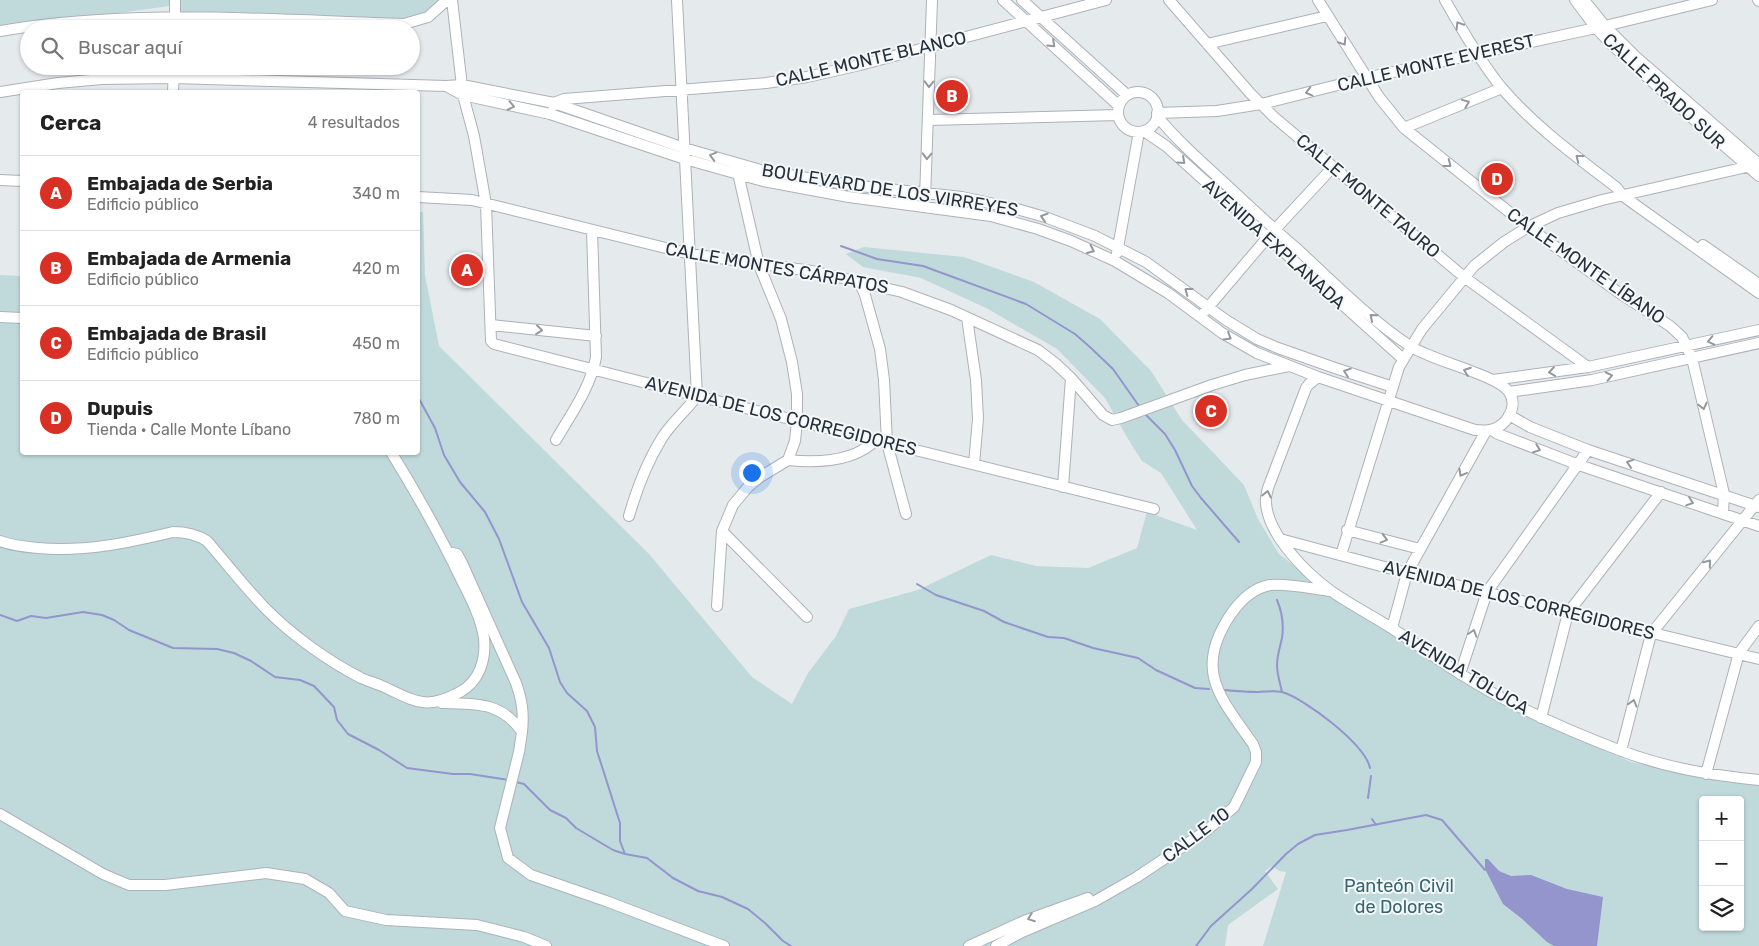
<!DOCTYPE html>
<html lang="es">
<meta charset="utf-8">
<style>
body{margin:0;font-family:Rubik,sans-serif;background:#f2f2f2;color:#222}
.controls{position:absolute;right:15px;bottom:15px;display:grid;overflow:hidden;border-radius:5px;box-shadow:0 1px 4px #0004}
.controls button{width:45px;height:45px;display:grid;place-items:center;padding:0;border:0;border-bottom:1px solid #e0e0e0;background:#fff;color:#222;font:25px sans-serif}
.you{position:absolute;left:751px;top:472px;width:18px;height:18px;margin:-12px;border:4px solid #fff;border-radius:50%;background:#1a73e8;box-shadow:0 0 0 8px #1a73e833}
.badge{display:grid;place-items:center;width:32px;height:32px;border-radius:50%;background:#d93025;color:#fff;font-size:16px;font-weight:700}
.pin{position:absolute;translate:-50% -50%;border:2px solid #fff;box-shadow:0 1px 5px #0006}
.list{margin:0;padding:0;list-style:none}
h2{display:flex;justify-content:space-between;align-items:center;height:65px;margin:0;padding:0 20px;font-size:21px}
h2 small{font-size:16px;font-weight:400;color:#767676}
.list li{display:grid;grid-template-columns:32px 1fr auto;gap:15px;align-items:center;box-sizing:border-box;height:75px;padding:0 20px;border-top:1px solid #e0e0e0}
.list b{display:block;font-size:19px;white-space:nowrap}
.list p{margin:0;font-size:16px;white-space:nowrap;color:#767676}
.list em{font-size:16px;font-style:normal;color:#767676}
.icon{flex:none;width:28px;height:28px;fill:none;stroke:currentColor;stroke-width:2;stroke-linecap:round;stroke-linejoin:round}
.map{position:relative;flex:none;width:1759px;height:946px;overflow:hidden}
.search{position:absolute;background:#fff;box-shadow:0 1px 4px #0004;left:20px;top:20px;width:400px;height:55px;display:flex;align-items:center;gap:12px;box-sizing:border-box;padding:0 18px;border-radius:28px;color:#767676;font-size:19px}
.panel{position:absolute;background:#fff;box-shadow:0 1px 4px #0004;left:20px;top:90px;width:400px;height:365px;border-radius:5px}
.map>svg:first-child{display:block}
.green{fill:#c0dadb;fill-rule:evenodd}
.water{fill:#9395cc}
.lines{fill:none;stroke-linecap:round;stroke-linejoin:round}
.stream{stroke:#9395cc;stroke-width:2}
.minor-casing{stroke:#acb2b8;stroke-width:12}
.minor{stroke:#fff;stroke-width:10}
.oneway{stroke:#92989e}
.labels{text-anchor:middle;stroke-width:4;stroke-linejoin:round;paint-order:stroke}
.street-label{font-size:18px;fill:#26313d;stroke:#f5f8f9}
.park-label{font-size:18px;fill:#346570;stroke:#f5f8f9}
</style>
<div class="map">
<svg width="1759" height="946" viewBox="0 0 1759 946">
<rect width="100%" height="100%" fill="#e5eaed"/>
<!-- green -->
<path class="green" d="M 0,0 L 170,0 L 170,6 L 0,29 Z
M 180,0 L 440,0 L 440,4 L 420,17 L 404,18 L 180,12 Z
M 418,212 L 423,212 L 425,275 L 439,346 L 649,554 L 752,677 L 792,704 L 808,673 L 836,636 L 849,609 L 918,590 L 991,555 L 1036,566 L 1088,568 L 1137,548 L 1147,512 L 1197,530 L 1161,473 L 1142,461 L 1128,439 L 1105,398 L 1057,349 L 988,309 L 921,278 L 863,267 L 846,254 L 864,247 L 964,257 L 1034,282 L 1100,319 L 1151,371 L 1182,420 L 1244,485 L 1258,519 L 1279,554 L 1349,608 L 1541,722 L 1631,762 L 1679,772 L 1759,785 L 1759,946 L 1263,946 L 1286,872 L 1279,871 L 1272,866 L 1265,871 L 1278,889 L 1228,925 L 1225,946 L 0,946 L 0,275 L 20,276 L 22,237 L 22,452 L 418,452 ZM 1703,800 L 1740,800 L 1740,927 L 1703,927 Z"/>
<!-- water -->
<path class="water" d="M 1485,859 L 1488,859 L 1499,871 L 1511,876 L 1531,875 L 1567,889 L 1603,897 L 1597,946 L 1554,946 L 1547,942 L 1521,918 L 1503,904 L 1485,869 Z"/>
<g class="lines">
<!-- stream -->
<path class="stream" d="M 841,246 L 877,259 L 923,266 L 1026,304 L 1075,334 L 1091,348 L 1113,369 L 1139,406
M 418,397 L 435,428 L 444,455 L 460,482 L 485,512 L 499,539 L 522,602 L 549,648 L 560,682 L 567,693 L 587,711 L 595,727 L 597,751 L 620,823 L 620,841 L 625,854
M 1145,414 L 1165,434 L 1175,450 L 1192,486 L 1201,498 L 1239,542
M 917,584 L 936,595 L 984,611 L 1004,622 L 1048,637 L 1064,638 L 1093,648 L 1138,658 L 1156,670 L 1195,688 L 1209,689
M 1277,600 C 1282,612 1284,625 1282,638 C 1280,647 1277,656 1277,665 C 1277,674 1280,683 1282,692
M 0,615 L 17,621 L 31,616 L 46,618 L 83,612 L 102,615 L 114,620 L 129,630 L 173,648 L 217,649 L 234,653 L 251,661 L 275,677 L 300,680 L 314,686 L 334,707 L 337,720 L 348,734 L 379,750 L 407,768 L 453,774 L 470,774 L 509,780
M 1224,690 C 1235,691 1247,692 1258,692 C 1266,692 1274,690 1282,692 C 1304,698 1365,744 1370,768
M 516,782 L 524,784 L 550,810 L 566,818 L 576,828 L 613,850 L 625,854 L 647,858 L 673,878 L 698,891 L 722,897 L 748,909 L 765,923 L 783,941 L 791,946
M 1368,798 L 1371,776
M 1372,819 L 1376,825
M 1196,946 L 1211,926 L 1252,889 L 1286,854 L 1298,844 L 1315,835 L 1347,830 L 1426,815 L 1442,820 L 1485,870"/>
<defs>
<path id="minor" d="M 452,0 L 463,95 L 474,136 L 486,204 L 491,341 L 494,344 L 697,396 L 1154,509
M 1003,0 L 1119,106
M 1022,0 L 1127,95
M 1169,0 L 1250,93 L 1274,117 L 1464,277 L 1588,367
M 1318,0 L 1379,97 L 1404,128 L 1528,227 L 1618,292 L 1670,326 L 1682,337 L 1692,358 L 1724,494 L 1723,513
M 1445,0 C 1462,30 1480,61 1501,87 C 1534,126 1577,157 1617,188 L 1623,196 L 1759,293
M 1575,0 L 1596,28 L 1611,44 L 1691,117 L 1759,176
M 1584,0 L 1605,26 L 1635,56 L 1759,164
M 1758,0 L 1759,1
M 175,29 L 175,0
M 0,31 C 133,8 270,20 404,24 L 428,17 L 447,0
M 1207,44 L 1327,16
M 446,86 L 463,95 L 550,114 L 685,159 L 763,181 L 849,197 L 991,216 L 1038,229 L 1071,241 L 1115,261 L 1168,293 L 1222,333 L 1257,353 L 1318,377 L 1475,430 C 1480,430 1485,431 1490,430 C 1506,427 1519,407 1509,392 C 1498,375 1432,361 1410,346 C 1368,318 1332,281 1295,247 C 1269,225 1244,201 1219,178 C 1197,158 1176,139 1157,116
M 0,92 L 58,83 L 102,79 L 173,78 L 446,86 L 462,85 L 554,103 L 684,148 L 764,171 L 851,185 L 962,197 L 1017,209 L 1045,217 L 1095,236 L 1146,262 L 1226,320 L 1257,339 L 1278,348 L 1335,368 L 1393,387
M 173,92 L 174,66
M1118 112a20 20 0 1 1 40 0a20 20 0 1 1-40 0Z
M 553,106 L 554,103 L 564,99 L 766,83 L 807,77 L 860,65 L 1106,0
M 1157,113 L 1217,111 L 1261,104 L 1366,78 L 1605,26 L 1712,0
M 928,120 L 1118,115
M 1404,128 L 1502,88
M 1144,131 L 1166,146 L 1403,359
M 0,180 L 22,181
M 418,197 L 472,200 L 690,254 L 812,271 L 902,292 L 951,310 L 1038,350 L 1055,363 L 1071,378 L 1103,415 L 1112,420 L 1121,418 L 1212,385 L 1245,375 L 1289,366
M 925,198 L 932,0
M 1703,245 L 1759,284
M 1117,253 L 1139,132
M 859,281 L 865,295 L 880,349 L 884,380 L 887,443 L 906,514
M 1205,311 L 1267,238 L 1333,167
M 0,317 L 22,318
M 967,318 L 976,380 L 978,419 L 974,464
M 491,325 L 596,336
M 1318,377 L 1309,384 L 1306,388 L 1268,488 C 1267,493 1265,498 1266,503 C 1268,535 1306,573 1331,591 C 1351,605 1373,616 1393,629 C 1415,643 1437,659 1459,673 C 1509,705 1564,729 1619,750 C 1666,768 1710,775 1759,780
M 1493,380 L 1588,367 L 1759,330
M 1509,392 L 1592,380 L 1759,343
M 1509,415 L 1530,427 L 1588,450 L 1759,507
M 1492,430 L 1498,434 L 1579,465 L 1759,526
M 556,440 C 571,414 591,387 596,357 L 592,230
M 788,460 C 817,463 854,462 876,440
M 1063,487 L 1071,378
M 629,516 C 637,488 647,462 662,438 C 672,422 686,411 697,396 L 677,0
M 1347,530 L 1420,549
M 722,531 L 807,617
M 1280,539 L 1407,573 L 1759,659
M 0,541 C 13,546 25,547 38,548 C 86,552 127,543 173,532 C 186,532 196,534 207,541 C 226,563 244,586 264,607 C 290,634 328,661 361,678 C 368,681 375,683 382,686 C 415,701 425,711 460,692 C 480,681 486,659 484,638 C 481,618 471,599 462,581 C 441,537 417,494 391,452
M 448,552 L 457,554 L 462,563 L 516,683 C 522,700 524,713 522,732
M 1341,555 L 1399,367 L 1422,329 L 1474,266 L 1504,242 L 1528,227 L 1558,213 L 1602,200 L 1759,164
M 717,606 L 722,531 L 733,505 L 748,487 L 760,477 L 788,460 L 795,441 L 797,421 L 797,394 L 792,362 L 781,319 L 759,265 L 737,169
M 1392,628 L 1407,573 L 1486,431
M 1460,674 L 1487,592 L 1588,450
M 442,703 C 475,704 501,701 522,732 L 519,752 L 500,828 L 508,858 L 531,875 L 606,901 L 724,946
M 1541,718 L 1568,613 L 1661,492
M 1621,751 L 1651,634 L 1759,500
M 1706,774 L 1739,653 L 1759,626
M 0,814 L 103,874 L 129,885 L 165,885 L 266,873 L 305,879 L 329,893 L 345,911 L 386,920 L 477,925 L 524,937 L 546,946
M 969,946 L 1024,921 L 1088,898
M 996,946 L 1020,933 L 1095,901 L 1137,877 L 1206,831 L 1234,807 L 1240,795 L 1256,762 L 1256,752 L 1253,744 C 1220,697 1193,670 1231,614 C 1240,601 1253,588 1270,585 C 1288,583 1313,589 1331,591"/>
</defs>
<!-- minor casing -->
<use href="#minor" class="minor-casing"/>
<!-- minor -->
<use href="#minor" class="minor"/>
</g>
<!-- one-way arrows -->
<defs><path id="oneway-chevron" d="M-2-3.5L2.5 0L-2 3.5" fill="none" stroke-width="1.6" stroke-linecap="round" stroke-linejoin="round" transform="scale(1.25)"/></defs>
<g class="oneway">
<use href="#oneway-chevron" transform="translate(1459 25) rotate(-122)"/>
<use href="#oneway-chevron" transform="translate(1343 42) rotate(58)"/>
<use href="#oneway-chevron" transform="translate(1052 44) rotate(43)"/>
<use href="#oneway-chevron" transform="translate(929 84) rotate(91)"/>
<use href="#oneway-chevron" transform="translate(1309 92) rotate(166)"/>
<use href="#oneway-chevron" transform="translate(1466 103) rotate(-22)"/>
<use href="#oneway-chevron" transform="translate(511 106) rotate(12)"/>
<use href="#oneway-chevron" transform="translate(713 156) rotate(-165)"/>
<use href="#oneway-chevron" transform="translate(927 156) rotate(92)"/>
<use href="#oneway-chevron" transform="translate(1579 158) rotate(-142)"/>
<use href="#oneway-chevron" transform="translate(1182 161) rotate(42)"/>
<use href="#oneway-chevron" transform="translate(1448 164) rotate(38)"/>
<use href="#oneway-chevron" transform="translate(1044 217) rotate(-163)"/>
<use href="#oneway-chevron" transform="translate(1091 250) rotate(25)"/>
<use href="#oneway-chevron" transform="translate(1188 291) rotate(-143)"/>
<use href="#oneway-chevron" transform="translate(1373 317) rotate(-140)"/>
<use href="#oneway-chevron" transform="translate(539 330) rotate(6)"/>
<use href="#oneway-chevron" transform="translate(1228 337) rotate(31)"/>
<use href="#oneway-chevron" transform="translate(1711 341) rotate(167)"/>
<use href="#oneway-chevron" transform="translate(1467 371) rotate(-160)"/>
<use href="#oneway-chevron" transform="translate(1347 372) rotate(-161)"/>
<use href="#oneway-chevron" transform="translate(1552 372) rotate(172)"/>
<use href="#oneway-chevron" transform="translate(1609 376) rotate(-12)"/>
<use href="#oneway-chevron" transform="translate(1703 406) rotate(77)"/>
<use href="#oneway-chevron" transform="translate(1537 449) rotate(21)"/>
<use href="#oneway-chevron" transform="translate(1630 463) rotate(-162)"/>
<use href="#oneway-chevron" transform="translate(1462 473) rotate(119)"/>
<use href="#oneway-chevron" transform="translate(1267 494) rotate(-78)"/>
<use href="#oneway-chevron" transform="translate(1690 502) rotate(19)"/>
<use href="#oneway-chevron" transform="translate(1384 539) rotate(15)"/>
<use href="#oneway-chevron" transform="translate(1708 563) rotate(-51)"/>
<use href="#oneway-chevron" transform="translate(1473 633) rotate(-72)"/>
<use href="#oneway-chevron" transform="translate(1633 703) rotate(-75)"/>
<use href="#oneway-chevron" transform="translate(1031 918) rotate(159)"/>
</g>
<g class="labels">
<!-- street labels -->
<g class="street-label">
<text transform="translate(871 59) rotate(-13)" y="6">CALLE MONTE BLANCO</text>
<text transform="translate(1436 63) rotate(-13)" y="6">CALLE MONTE EVEREST</text>
<text transform="translate(1664 91) rotate(43)" y="6">CALLE PRADO SUR</text>
<text transform="translate(890 190) rotate(9)" y="6">BOULEVARD DE LOS VIRREYES</text>
<text transform="translate(1368 196) rotate(40)" y="6">CALLE MONTE TAURO</text>
<text transform="translate(1274 244) rotate(42)" y="6">AVENIDA EXPLANADA</text>
<text transform="translate(1586 266) rotate(35)" y="6">CALLE MONTE LÍBANO</text>
<text transform="translate(777 268) rotate(10)" y="6">CALLE MONTES CÁRPATOS</text>
<text transform="translate(781 416) rotate(14)" y="6">AVENIDA DE LOS CORREGIDORES</text>
<text transform="translate(1519 600) rotate(14)" y="6">AVENIDA DE LOS CORREGIDORES</text>
<text transform="translate(1464 672) rotate(31)" y="6">AVENIDA TOLUCA</text>
<text transform="translate(1196 835) rotate(-37)" y="6">CALLE 10</text>
</g>
<!-- park labels -->
<g class="park-label">
<text x="1399" y="892">Panteón Civil<tspan x="1399" dy="21">de Dolores</tspan></text>
</g>
</g>
</svg>
<div class="controls">
<button>+</button>
<button>−</button>
<button><svg class="icon" aria-label="layers" viewBox="0 0 24 24"><path d="M12 4l9 5-9 5-9-5zM3 14l9 5 9-5"/></svg></button>
</div>
<div class="you"></div>
<div class="pin badge" style="left:467px;top:270px">A</div>
<div class="pin badge" style="left:952px;top:96px">B</div>
<div class="pin badge" style="left:1211px;top:411px">C</div>
<div class="pin badge" style="left:1497px;top:179px">D</div>
<div class="search"><svg class="icon" aria-label="search" viewBox="0 0 24 24"><circle cx="10" cy="10" r="6"/><path d="M15 15l6 6"/></svg>Buscar aquí</div>
<section class="panel">
<h2>Cerca<small>4 resultados</small></h2>
<ul class="list">
<li><span class="badge">A</span><div><b>Embajada de Serbia</b><p>Edificio público</p></div><em>340 m</em></li>
<li><span class="badge">B</span><div><b>Embajada de Armenia</b><p>Edificio público</p></div><em>420 m</em></li>
<li><span class="badge">C</span><div><b>Embajada de Brasil</b><p>Edificio público</p></div><em>450 m</em></li>
<li><span class="badge">D</span><div><b>Dupuis</b><p>Tienda · Calle Monte Líbano</p></div><em>780 m</em></li>
</ul>
</section>
</div>
